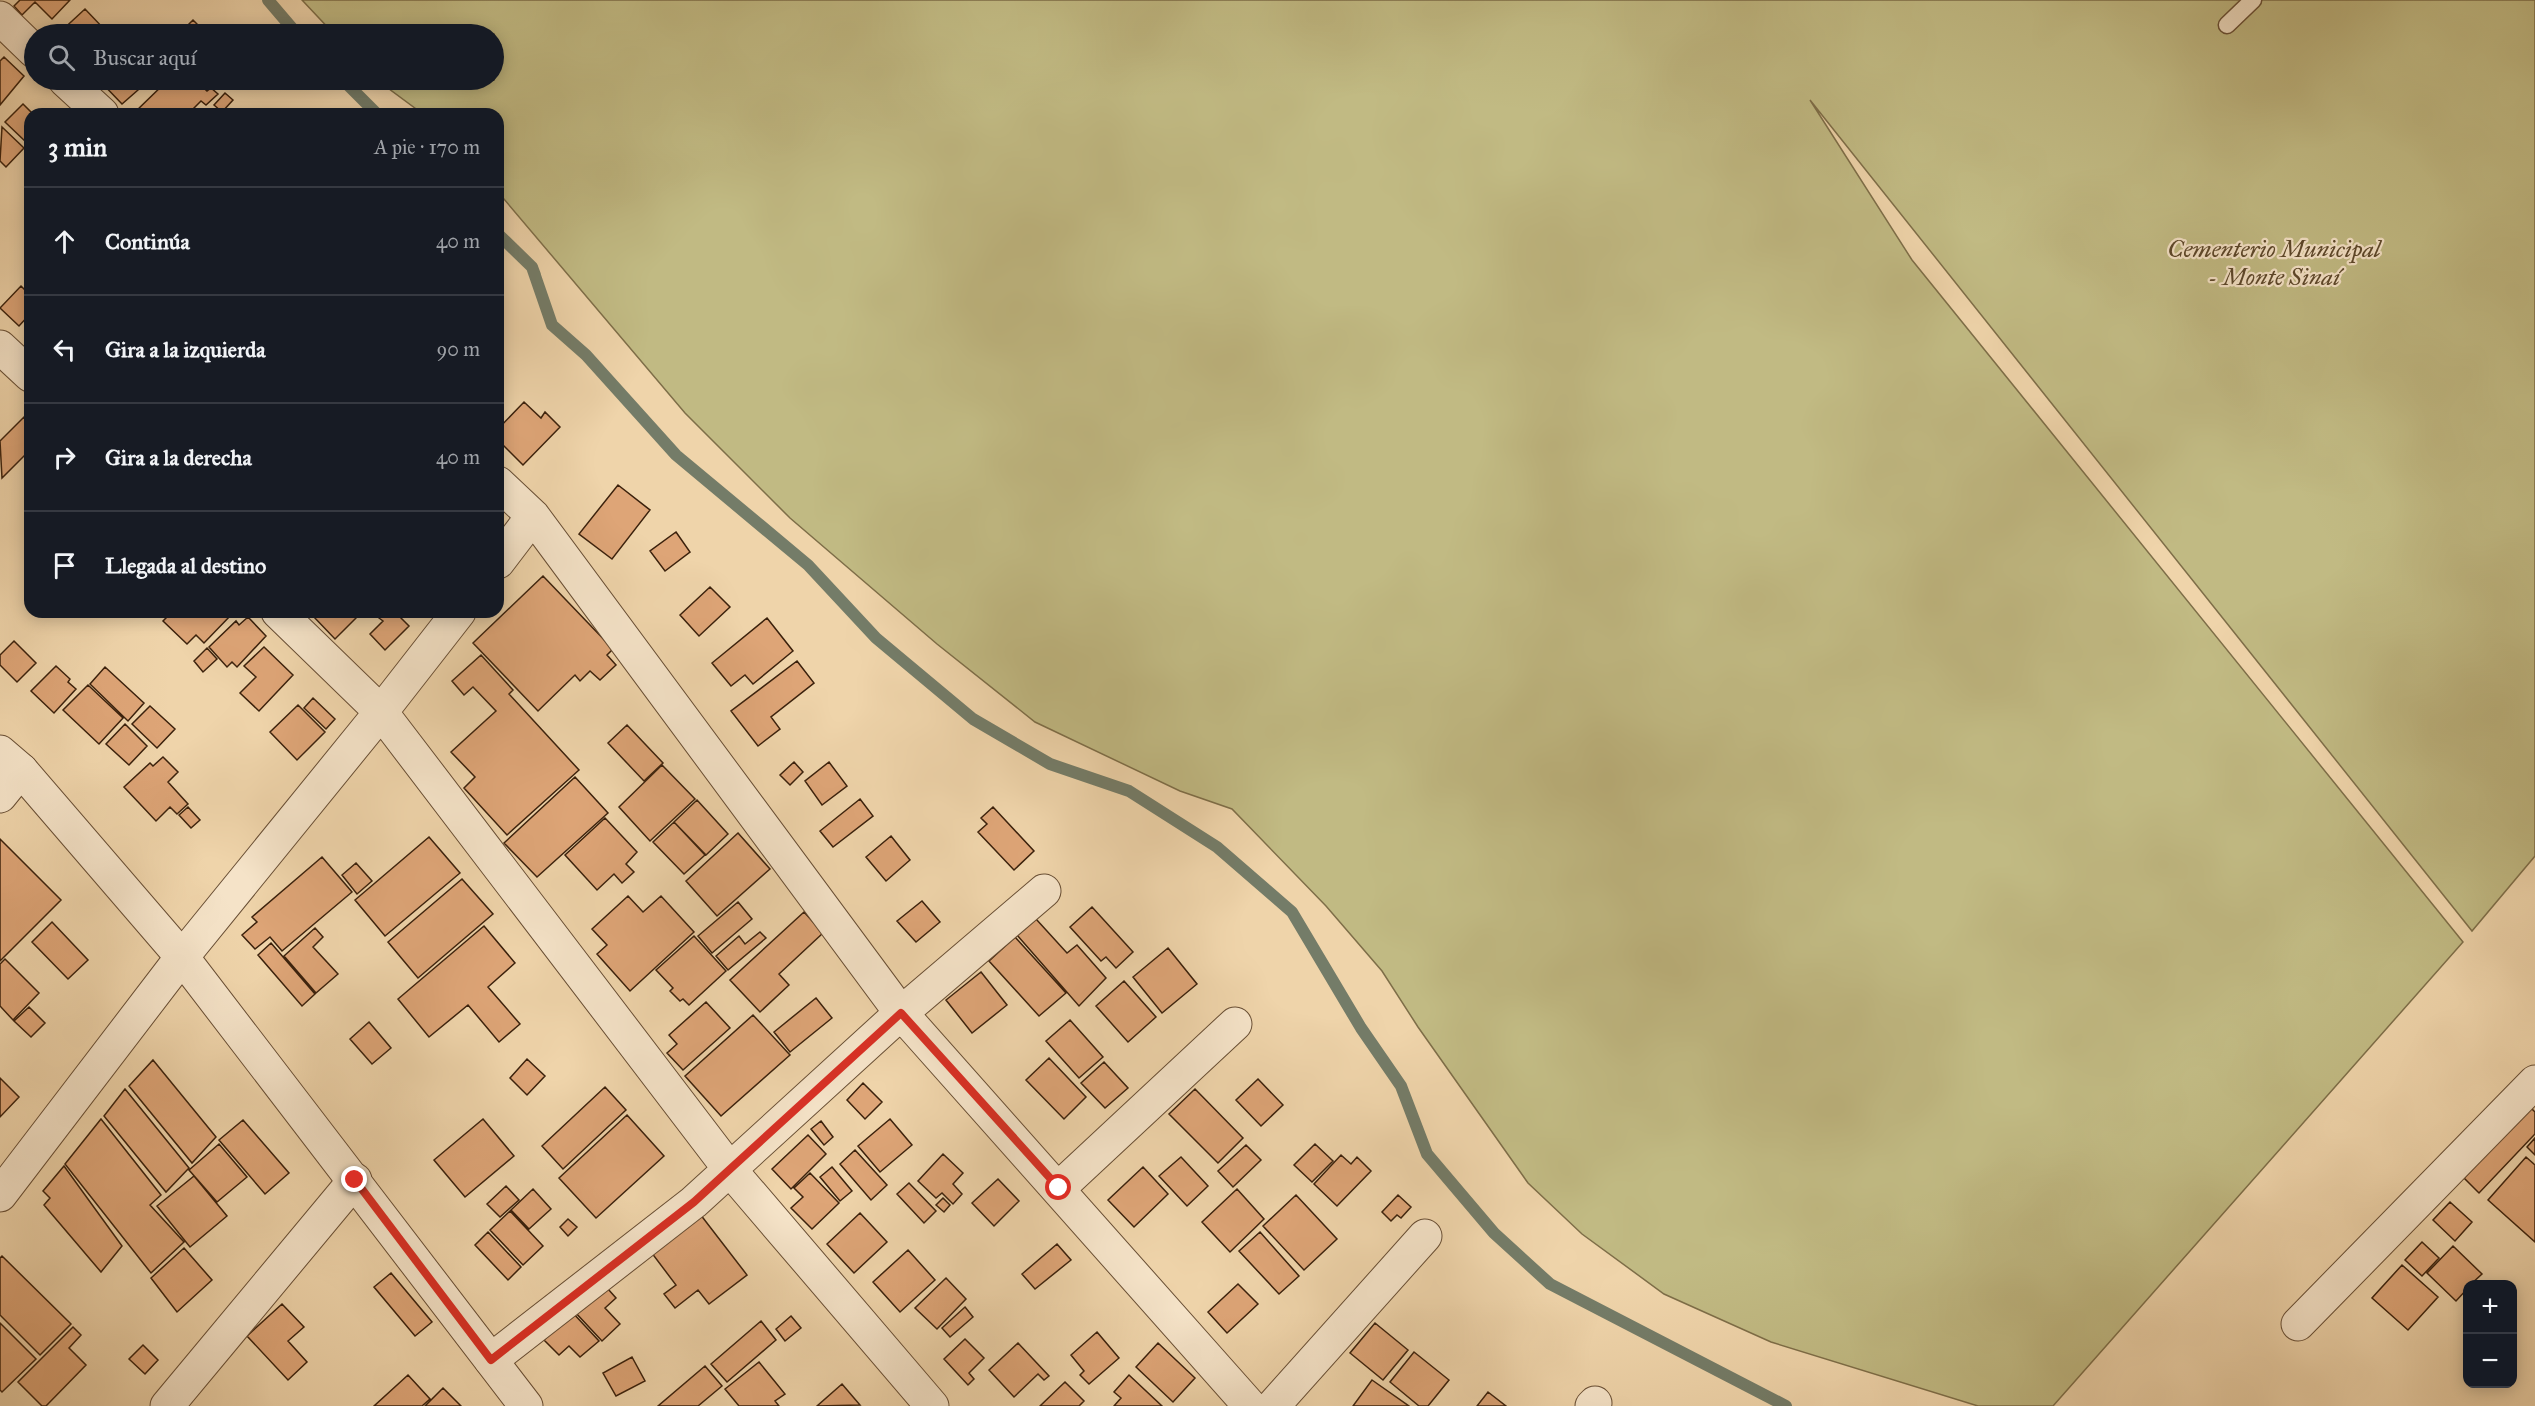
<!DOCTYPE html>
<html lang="es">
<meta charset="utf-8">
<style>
body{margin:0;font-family:"IM FELL Great Primer",serif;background:#20242c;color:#f1f3f6}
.controls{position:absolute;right:18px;bottom:18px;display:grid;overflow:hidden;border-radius:12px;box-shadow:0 3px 15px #0003}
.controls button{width:54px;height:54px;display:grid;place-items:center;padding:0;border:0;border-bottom:2px solid #363941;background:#171b24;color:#f1f3f6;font:30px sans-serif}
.stop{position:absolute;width:18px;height:18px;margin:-14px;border:4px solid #d93025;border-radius:50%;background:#fff}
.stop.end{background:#d93025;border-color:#fff;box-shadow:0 2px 6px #0008}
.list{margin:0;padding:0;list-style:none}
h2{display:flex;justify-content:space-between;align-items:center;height:78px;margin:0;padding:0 24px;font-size:26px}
h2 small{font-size:20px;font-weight:400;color:#9ea1a6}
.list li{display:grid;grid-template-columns:39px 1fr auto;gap:18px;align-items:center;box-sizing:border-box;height:108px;padding:0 24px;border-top:2px solid #363941}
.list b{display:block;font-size:22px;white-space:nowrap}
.list em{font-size:20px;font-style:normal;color:#9ea1a6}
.icon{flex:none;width:33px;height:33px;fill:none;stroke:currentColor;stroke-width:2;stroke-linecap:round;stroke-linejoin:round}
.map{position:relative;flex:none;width:2535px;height:1406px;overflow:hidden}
.search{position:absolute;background:#171b24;box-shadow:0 3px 15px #0003;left:24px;top:24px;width:480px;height:66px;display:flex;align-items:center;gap:15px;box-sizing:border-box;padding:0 21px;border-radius:33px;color:#9ea1a6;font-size:22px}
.panel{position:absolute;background:#171b24;box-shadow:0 3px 15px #0003;left:24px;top:108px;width:480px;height:510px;border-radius:18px}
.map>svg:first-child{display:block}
.green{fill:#c1ba83;stroke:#7e6e48;stroke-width:1.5}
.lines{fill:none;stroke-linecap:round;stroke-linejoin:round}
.stream{stroke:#747c68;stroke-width:12}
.building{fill:#dea577;stroke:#3b210c;stroke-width:1.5}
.service-casing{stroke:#684e34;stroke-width:19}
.minor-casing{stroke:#684e34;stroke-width:35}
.tertiary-casing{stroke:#684e34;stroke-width:35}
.service{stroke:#f5e3c8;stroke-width:16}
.minor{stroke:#f5e3c8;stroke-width:33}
.tertiary{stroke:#f5e3c8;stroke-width:33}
.route{stroke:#d93025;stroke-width:8}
.labels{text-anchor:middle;stroke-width:4.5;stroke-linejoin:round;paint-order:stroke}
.park-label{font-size:24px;font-style:italic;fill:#5c472a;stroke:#f5e3c8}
</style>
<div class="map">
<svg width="2535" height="1406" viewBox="0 0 2535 1406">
<rect width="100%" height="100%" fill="#efd4aa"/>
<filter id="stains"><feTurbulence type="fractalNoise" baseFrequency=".00333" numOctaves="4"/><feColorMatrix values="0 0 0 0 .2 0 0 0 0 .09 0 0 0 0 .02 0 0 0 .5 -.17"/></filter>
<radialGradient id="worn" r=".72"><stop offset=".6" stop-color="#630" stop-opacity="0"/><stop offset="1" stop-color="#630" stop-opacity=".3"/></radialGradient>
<!-- green -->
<path class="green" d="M 302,0 L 2535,0 L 2535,856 L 2472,931 L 1810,100 L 1912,260 L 2463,942 L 2053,1406 L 1978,1406 L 1771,1342 L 1664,1294 L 1582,1234 L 1528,1183 L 1418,1027 L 1382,971 L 1326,906 L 1232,809 L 1180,791 L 1035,722 L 937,644 L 790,518 L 685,413 L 498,192 L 498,114 L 423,114 L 377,80 L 494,80 L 494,34 L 334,34 Z"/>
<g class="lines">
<!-- stream -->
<path class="stream" d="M 268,0 L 297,34
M 343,80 L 377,114
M 498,234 L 532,267 L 535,275
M 532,267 L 552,325 L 586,355 L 676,455 L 808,565 L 876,638 L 973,719 L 1050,764 L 1129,791 L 1217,847 L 1292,912 L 1361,1028 L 1401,1086 L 1427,1154 L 1494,1233 L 1550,1284 L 1786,1406"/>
</g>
<!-- building -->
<path class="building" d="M 20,0 L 70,0 L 52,19 L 35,2 L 22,15 L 14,6 Z
M 85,9 L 107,32 L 104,34 L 58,34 Z
M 193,20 L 204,31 L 199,34 L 184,34 L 181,32 Z
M 4,57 L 24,76 L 0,105 L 0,61 Z
M 99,80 L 129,80 L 138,90 L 122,104 Z
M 168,80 L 195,80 L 207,91 L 211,88 L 218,94 L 206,105 L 201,101 L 188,114 L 133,114 Z
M 225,93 L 233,100 L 222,112 L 214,105 Z
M 23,104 L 33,114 L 30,114 L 30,140 L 27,143 L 5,122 Z
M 2,127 L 24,148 L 6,167 L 0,161 Z
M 21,286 L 30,295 L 30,314 L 19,326 L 0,308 Z
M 524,402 L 541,418 L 545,412 L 560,427 L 523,465 L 498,440 L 498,429 Z
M 24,417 L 30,423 L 30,450 L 2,478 L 0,441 Z
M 618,485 L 650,510 L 612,559 L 579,534 Z
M 676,532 L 690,552 L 665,571 L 650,551 Z
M 543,576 L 613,649 L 607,655 L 616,665 L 600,680 L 590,671 L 580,681 L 575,675 L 538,711 L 473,643 Z
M 710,587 L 730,607 L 699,636 L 680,615 Z
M 172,612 L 230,612 L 232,614 L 204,643 L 196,635 L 187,644 L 163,621 Z
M 314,612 L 358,612 L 360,614 L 335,639 L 312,615 Z
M 385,612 L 395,612 L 409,626 L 385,650 L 370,634 L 383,621 L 379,618 Z
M 248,617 L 266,636 L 237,667 L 232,662 L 227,667 L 209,647 L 236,621 L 239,625 Z
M 767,618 L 793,651 L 753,684 L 745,675 L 731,686 L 712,663 Z
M 14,641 L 36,663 L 17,682 L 0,665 L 0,655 Z
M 264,647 L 293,675 L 259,711 L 240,693 L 256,677 L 244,666 Z
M 207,648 L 217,659 L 203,672 L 194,661 Z
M 481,655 L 513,690 L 509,694 L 579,770 L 507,835 L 464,788 L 475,777 L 451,752 L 496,711 L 473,687 L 464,695 L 452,681 Z
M 797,661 L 814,683 L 771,717 L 780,729 L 758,746 L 731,711 Z
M 56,666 L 70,679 L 68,682 L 76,689 L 54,713 L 31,691 Z
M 105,667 L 144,703 L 128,721 L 90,684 Z
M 88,685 L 123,718 L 99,744 L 63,710 Z
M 313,698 L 335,719 L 326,729 L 304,708 Z
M 298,705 L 325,732 L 297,760 L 270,732 Z
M 150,706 L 175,729 L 157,748 L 132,724 Z
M 125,724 L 147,746 L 129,765 L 106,744 Z
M 627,725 L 663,763 L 644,781 L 608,743 Z
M 163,757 L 178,772 L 168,782 L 188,804 L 177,814 L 170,807 L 156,821 L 124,787 L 150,763 L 153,766 Z
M 794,762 L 803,772 L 790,785 L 780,775 Z
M 829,762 L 847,786 L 822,805 L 805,781 Z
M 662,765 L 695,799 L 650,841 L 619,807 Z
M 575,777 L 608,813 L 537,877 L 504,843 Z
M 860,799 L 873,816 L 833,847 L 820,831 Z
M 697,800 L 728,834 L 706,855 L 674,822 Z
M 188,807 L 200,820 L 191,828 L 179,815 Z
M 993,807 L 1034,851 L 1014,870 L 978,832 L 987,824 L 981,818 Z
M 605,818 L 637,852 L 626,864 L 634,872 L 622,883 L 614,874 L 597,890 L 565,855 Z
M 674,822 L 705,855 L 684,874 L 653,842 Z
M 738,833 L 770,869 L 717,916 L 686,881 Z
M 891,836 L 910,860 L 886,881 L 866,857 Z
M 429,837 L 460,873 L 385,936 L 355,900 Z
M 0,839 L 61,900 L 0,961 Z
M 322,857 L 352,892 L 282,951 L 270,937 L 255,949 L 242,935 L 257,922 L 252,917 Z
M 356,863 L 372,881 L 357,894 L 342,875 Z
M 462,879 L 493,914 L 418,978 L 388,942 Z
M 628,896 L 643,912 L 661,896 L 694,932 L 630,991 L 597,954 L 607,945 L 592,929 Z
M 922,901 L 940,922 L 916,942 L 897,921 Z
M 738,902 L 752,919 L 712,953 L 698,936 Z
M 1092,907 L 1133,952 L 1116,968 L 1106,957 L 1101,961 L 1070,927 Z
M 804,912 L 823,933 L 779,974 L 789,985 L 760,1012 L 730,980 Z
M 1036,919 L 1067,953 L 1077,945 L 1106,978 L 1079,1006 L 1017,935 Z
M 52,922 L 88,960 L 68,979 L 32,942 Z
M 484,926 L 515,963 L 488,987 L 520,1024 L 499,1042 L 468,1005 L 429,1037 L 398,999 Z
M 315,928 L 323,937 L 313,947 L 338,974 L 316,993 L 284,956 Z
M 760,932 L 766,938 L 728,970 L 716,956 L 739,936 L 745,944 Z
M 694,936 L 726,971 L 689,1005 L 683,999 L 680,1001 L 670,991 L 673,988 L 656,970 Z
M 1015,937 L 1066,993 L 1039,1016 L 989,961 Z
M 271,943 L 315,994 L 302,1006 L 258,955 Z
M 1168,948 L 1197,984 L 1162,1013 L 1133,977 Z
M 5,959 L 39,993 L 13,1020 L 0,1006 L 0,964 Z
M 981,972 L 1007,1005 L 972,1033 L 946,1000 Z
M 1124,981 L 1156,1017 L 1128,1042 L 1096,1006 Z
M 816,998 L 832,1018 L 790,1052 L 774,1032 Z
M 706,1002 L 730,1028 L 683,1070 L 667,1053 L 677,1044 L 669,1035 Z
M 29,1007 L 45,1023 L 31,1037 L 14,1021 Z
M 753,1015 L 790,1055 L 721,1116 L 685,1076 Z
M 1070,1020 L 1103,1057 L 1079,1078 L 1046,1041 Z
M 369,1022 L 391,1048 L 372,1064 L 350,1039 Z
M 1049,1058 L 1086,1097 L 1064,1119 L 1026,1080 Z
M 527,1059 L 545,1076 L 527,1095 L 510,1078 Z
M 153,1060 L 216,1137 L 192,1163 L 129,1086 Z
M 1104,1062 L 1128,1088 L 1105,1108 L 1081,1083 Z
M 0,1078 L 19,1097 L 0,1117 Z
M 1258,1079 L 1283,1105 L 1261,1126 L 1236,1100 Z
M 863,1083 L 882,1102 L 865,1119 L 847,1100 Z
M 605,1087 L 626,1110 L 563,1169 L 542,1146 Z
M 125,1089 L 189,1168 L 166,1192 L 104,1116 Z
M 1195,1089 L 1243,1138 L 1218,1163 L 1169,1114 Z
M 2530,1107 L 2535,1112 L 2535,1134 L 2479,1193 L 2464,1178 Z
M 627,1115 L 664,1156 L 596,1218 L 559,1178 Z
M 101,1119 L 161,1195 L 150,1205 L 184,1242 L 151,1273 L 65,1164 Z
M 483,1119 L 514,1156 L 465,1197 L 434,1160 Z
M 890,1119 L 912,1145 L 880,1172 L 858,1146 Z
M 243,1120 L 289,1173 L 265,1194 L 219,1140 Z
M 821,1121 L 833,1137 L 824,1145 L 811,1129 Z
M 808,1135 L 826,1154 L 791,1189 L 772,1169 Z
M 2535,1138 L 2535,1155 L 2527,1147 Z
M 219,1144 L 247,1177 L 217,1202 L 189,1170 Z
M 1315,1144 L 1333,1161 L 1312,1182 L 1294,1165 Z
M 1246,1145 L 1261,1160 L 1233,1187 L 1218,1171 Z
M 855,1150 L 887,1185 L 871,1200 L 840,1164 Z
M 943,1154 L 963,1173 L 953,1184 L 962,1194 L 953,1204 L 942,1193 L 936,1198 L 918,1181 Z
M 1341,1155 L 1351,1164 L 1357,1157 L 1371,1171 L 1337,1206 L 1314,1184 Z
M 1181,1157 L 1208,1186 L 1187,1206 L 1159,1176 Z
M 2526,1157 L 2535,1165 L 2535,1242 L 2488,1200 Z
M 64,1166 L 122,1246 L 101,1272 L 44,1205 L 50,1198 L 43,1191 Z
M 832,1167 L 852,1191 L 840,1201 L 820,1177 Z
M 1143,1167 L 1168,1194 L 1134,1227 L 1108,1200 Z
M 810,1173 L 839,1203 L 812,1229 L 791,1208 L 803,1197 L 794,1188 Z
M 194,1176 L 227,1216 L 190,1247 L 157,1206 Z
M 998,1179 L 1019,1201 L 994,1226 L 972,1203 Z
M 909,1183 L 936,1211 L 924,1223 L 897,1194 Z
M 506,1186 L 519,1200 L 500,1217 L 487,1204 Z
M 533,1189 L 551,1209 L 529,1229 L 511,1210 Z
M 1237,1189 L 1264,1219 L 1230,1252 L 1202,1222 Z
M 1296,1195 L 1337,1239 L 1304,1270 L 1263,1226 Z
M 1398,1195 L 1411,1207 L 1401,1218 L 1397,1215 L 1391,1221 L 1382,1212 Z
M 943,1198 L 950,1205 L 944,1212 L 936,1205 Z
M 2450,1202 L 2472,1222 L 2455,1241 L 2433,1220 Z
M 510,1211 L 543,1246 L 523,1265 L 490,1230 Z
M 860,1213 L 887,1242 L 854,1273 L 827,1244 Z
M 700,1214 L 747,1275 L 709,1304 L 698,1290 L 675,1308 L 664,1294 L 676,1285 L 651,1252 Z
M 568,1219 L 577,1227 L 568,1236 L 560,1227 Z
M 488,1232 L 521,1267 L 508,1280 L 475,1245 Z
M 1260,1232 L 1299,1276 L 1279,1294 L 1239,1251 Z
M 2422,1242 L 2439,1258 L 2422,1276 L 2405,1260 Z
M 1057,1244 L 1071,1260 L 1035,1289 L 1022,1274 Z
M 2453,1246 L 2482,1274 L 2471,1284 L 2468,1284 L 2468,1288 L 2456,1301 L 2427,1273 Z
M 184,1248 L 212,1280 L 177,1312 L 151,1278 Z
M 908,1250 L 935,1280 L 900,1312 L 873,1282 Z
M 2,1256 L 71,1324 L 40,1355 L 0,1315 L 0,1258 Z
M 2402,1265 L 2438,1297 L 2408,1330 L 2372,1298 Z
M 391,1273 L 432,1322 L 415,1336 L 374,1287 Z
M 946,1278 L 966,1299 L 937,1329 L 915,1308 Z
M 1238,1284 L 1258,1304 L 1227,1333 L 1208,1312 Z
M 608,1289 L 616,1298 L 605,1308 L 620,1324 L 602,1341 L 575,1312 Z
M 282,1304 L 304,1327 L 288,1341 L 307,1362 L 288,1380 L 247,1336 Z
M 965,1307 L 973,1317 L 950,1337 L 942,1328 Z
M 572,1312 L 599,1341 L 580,1357 L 569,1346 L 559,1355 L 544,1340 Z
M 791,1316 L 801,1328 L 785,1341 L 776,1329 Z
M 761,1321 L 776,1340 L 727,1382 L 711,1364 Z
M 0,1323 L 36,1359 L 2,1392 L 0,1390 Z
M 1375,1323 L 1408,1350 L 1383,1380 L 1350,1353 Z
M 73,1327 L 81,1335 L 69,1348 L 86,1365 L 46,1406 L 42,1406 L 18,1382 Z
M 1097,1332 L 1119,1358 L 1089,1384 L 1080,1375 L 1084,1371 L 1071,1355 Z
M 965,1339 L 984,1358 L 969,1373 L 974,1379 L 968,1385 L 944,1359 Z
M 1018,1343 L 1049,1376 L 1044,1380 L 1038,1374 L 1014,1397 L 989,1370 Z
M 1158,1343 L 1195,1378 L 1173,1402 L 1136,1367 Z
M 143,1345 L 158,1360 L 145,1374 L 129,1359 Z
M 1414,1352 L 1449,1380 L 1428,1406 L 1419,1406 L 1390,1382 Z
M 632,1357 L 645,1381 L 616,1396 L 603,1373 Z
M 759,1362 L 785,1394 L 775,1401 L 779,1406 L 739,1406 L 725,1389 Z
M 705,1366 L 722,1386 L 698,1406 L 658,1406 Z
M 408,1375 L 430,1399 L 422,1406 L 374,1406 Z
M 1129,1375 L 1162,1406 L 1114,1406 L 1121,1398 L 1114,1392 Z
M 1372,1380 L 1409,1406 L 1353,1406 Z
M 1065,1382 L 1084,1401 L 1079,1406 L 1040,1406 Z
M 842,1384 L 860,1405 L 817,1406 Z
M 443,1388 L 461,1406 L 425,1406 Z
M 1488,1392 L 1506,1406 L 1477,1406 Z"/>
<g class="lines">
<defs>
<path id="service" d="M 2227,25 L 2253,0"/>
<path id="minor" d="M 0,18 L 34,51
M 65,80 L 102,114
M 0,347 L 30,375
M 498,483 L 533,516 L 901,1013 L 1250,1406
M 498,562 L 533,516
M 278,612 L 381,712 L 731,1171 L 932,1406
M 0,796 L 21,770
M 1059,1188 L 1235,1024
M 0,1195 L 182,957 L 381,712 L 459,612
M 2298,1324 L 2535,1082
M 491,1360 L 694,1202 L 901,1013 L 1044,891
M 167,1406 L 355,1180
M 1273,1406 L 1425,1236
M 1592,1406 L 1595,1403"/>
<path id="tertiary" d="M 0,752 L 21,770 L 182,957 L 526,1406"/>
</defs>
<!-- service casing -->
<use href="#service" class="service-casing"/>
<!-- minor casing -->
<use href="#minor" class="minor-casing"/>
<!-- tertiary casing -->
<use href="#tertiary" class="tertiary-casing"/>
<!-- service -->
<use href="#service" class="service"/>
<!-- minor -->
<use href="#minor" class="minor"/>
<!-- tertiary -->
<use href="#tertiary" class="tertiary"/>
</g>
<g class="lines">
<!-- route -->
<path class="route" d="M 355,1180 L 491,1360 L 694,1202 L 901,1013 L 1059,1188"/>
</g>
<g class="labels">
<!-- park labels -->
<g class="park-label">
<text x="2274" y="257">Cementerio Municipal<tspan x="2274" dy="28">- Monte Sinaí</tspan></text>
</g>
</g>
<rect width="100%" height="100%" filter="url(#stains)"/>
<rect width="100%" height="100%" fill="url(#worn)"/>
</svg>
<div class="controls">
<button>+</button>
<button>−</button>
</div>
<div class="stop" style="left:1059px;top:1188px"></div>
<div class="stop end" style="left:355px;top:1180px"></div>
<div class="search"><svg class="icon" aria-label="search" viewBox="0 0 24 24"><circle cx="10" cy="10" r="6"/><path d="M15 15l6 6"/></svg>Buscar aquí</div>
<section class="panel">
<h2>3 min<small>A pie · 170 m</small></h2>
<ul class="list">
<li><svg class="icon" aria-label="ahead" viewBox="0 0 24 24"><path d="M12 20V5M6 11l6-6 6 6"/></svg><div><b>Continúa</b></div><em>40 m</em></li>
<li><svg class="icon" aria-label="left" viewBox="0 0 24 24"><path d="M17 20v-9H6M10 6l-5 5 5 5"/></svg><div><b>Gira a la izquierda</b></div><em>90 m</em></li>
<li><svg class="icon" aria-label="right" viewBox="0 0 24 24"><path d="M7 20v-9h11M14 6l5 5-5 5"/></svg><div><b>Gira a la derecha</b></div><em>40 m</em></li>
<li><svg class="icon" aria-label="arrive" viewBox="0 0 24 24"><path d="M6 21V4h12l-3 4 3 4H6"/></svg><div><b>Llegada al destino</b></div></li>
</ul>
</section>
</div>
